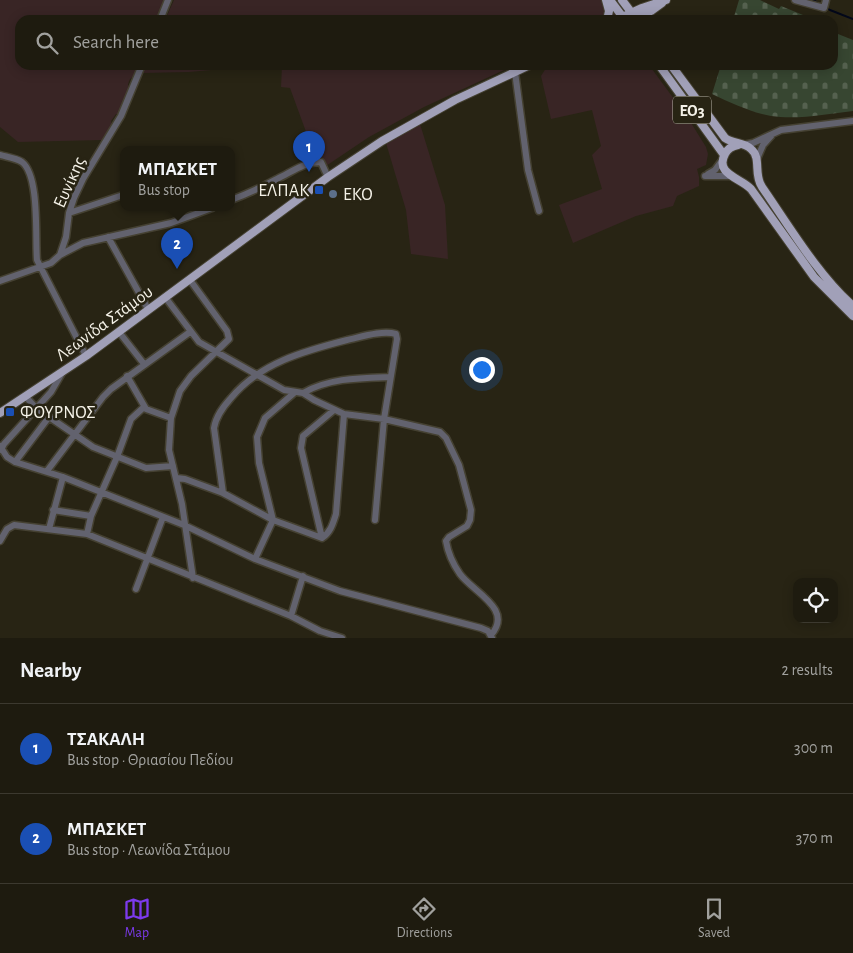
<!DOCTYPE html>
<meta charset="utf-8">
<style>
body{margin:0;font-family:"Alegreya Sans",sans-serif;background:#2b281d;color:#f1f3f6}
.controls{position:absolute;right:15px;bottom:15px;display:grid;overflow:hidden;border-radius:10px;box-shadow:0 2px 12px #0003}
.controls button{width:45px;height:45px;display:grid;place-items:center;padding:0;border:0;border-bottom:1px solid #3c392f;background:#1e1b0f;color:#f1f3f6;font:25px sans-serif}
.you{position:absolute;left:481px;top:369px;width:18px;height:18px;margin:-12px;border:4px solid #fff;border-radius:50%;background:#1a73e8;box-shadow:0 0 0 8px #1a73e833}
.badge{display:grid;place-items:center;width:32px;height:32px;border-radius:50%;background:#7c3aed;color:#fff;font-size:16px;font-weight:700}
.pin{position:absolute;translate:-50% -41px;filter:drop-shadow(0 1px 2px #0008)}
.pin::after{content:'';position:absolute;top:26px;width:18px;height:15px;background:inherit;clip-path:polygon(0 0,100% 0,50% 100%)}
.popup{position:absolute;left:120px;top:146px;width:115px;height:65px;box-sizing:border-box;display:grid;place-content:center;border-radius:10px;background:#1e1b0f;filter:drop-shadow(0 1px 4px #0005);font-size:16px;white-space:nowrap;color:#a1a19e}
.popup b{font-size:19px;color:#f1f3f6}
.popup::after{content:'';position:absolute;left:50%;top:100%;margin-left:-10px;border:10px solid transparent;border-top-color:#1e1b0f}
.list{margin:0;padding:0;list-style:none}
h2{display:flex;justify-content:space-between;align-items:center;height:65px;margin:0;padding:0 20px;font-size:21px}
h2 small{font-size:16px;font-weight:400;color:#a1a19e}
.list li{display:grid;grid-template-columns:32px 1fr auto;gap:15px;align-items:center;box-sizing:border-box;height:90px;padding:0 20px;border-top:1px solid #3c392f}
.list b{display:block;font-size:19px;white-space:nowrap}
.list p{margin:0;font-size:16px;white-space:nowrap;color:#a1a19e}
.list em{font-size:16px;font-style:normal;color:#a1a19e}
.icon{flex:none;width:28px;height:28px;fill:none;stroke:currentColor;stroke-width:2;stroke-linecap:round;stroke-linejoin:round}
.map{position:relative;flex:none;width:853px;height:638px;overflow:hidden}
.search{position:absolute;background:#1e1b0f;box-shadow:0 2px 12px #0003;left:15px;right:15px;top:15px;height:55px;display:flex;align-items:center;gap:12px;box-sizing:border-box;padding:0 18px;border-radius:15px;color:#a1a19e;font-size:19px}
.sheet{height:245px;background:#1e1b0f}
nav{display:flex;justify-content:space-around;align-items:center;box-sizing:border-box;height:70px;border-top:1px solid #3c392f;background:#1e1b0f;font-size:14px;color:#a1a19e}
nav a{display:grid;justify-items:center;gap:2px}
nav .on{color:#7c3aed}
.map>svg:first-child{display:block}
.industrial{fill:#392525}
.cemetery{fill:url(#cemetery-stones)}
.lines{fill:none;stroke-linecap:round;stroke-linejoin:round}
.stream{stroke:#03081a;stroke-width:2}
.minor-casing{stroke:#454132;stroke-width:9}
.major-casing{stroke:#454132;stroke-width:10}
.minor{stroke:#62626e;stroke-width:6}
.major{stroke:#a1a0b8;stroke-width:8}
.transit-dot{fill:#1a4fb4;stroke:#282414;stroke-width:2}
.service-dot{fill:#5c6f8a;stroke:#282414;stroke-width:2}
.labels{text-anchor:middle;stroke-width:5;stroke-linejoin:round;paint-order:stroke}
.shield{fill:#282414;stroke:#b8b4a8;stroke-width:1}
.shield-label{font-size:16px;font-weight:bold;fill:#f5f2e8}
.street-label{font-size:18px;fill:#f5f2e8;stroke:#282414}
.poi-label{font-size:18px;fill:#f5f2e8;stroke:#282414;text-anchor:start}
</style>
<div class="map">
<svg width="853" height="638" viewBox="0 0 853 638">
<defs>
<pattern id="cemetery-stones" width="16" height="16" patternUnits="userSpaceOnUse" patternTransform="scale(1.25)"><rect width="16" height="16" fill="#374631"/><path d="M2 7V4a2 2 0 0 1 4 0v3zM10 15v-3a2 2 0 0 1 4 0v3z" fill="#55614f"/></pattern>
</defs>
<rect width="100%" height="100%" fill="#282414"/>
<!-- industrial -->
<path class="industrial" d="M 0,0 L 165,0 L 155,20 L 20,20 L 20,65 L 138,65 L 134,76 L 130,79 L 128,84 L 129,89 L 119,114 L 116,114 L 111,121 L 112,124 L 102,140 L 18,142 L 0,127 Z
M 174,0 L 604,0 L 617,17 L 610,20 L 165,20 Z
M 145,65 L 266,65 L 189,72 L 141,73 Z
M 282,65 L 515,65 L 424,107 L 369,137 L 320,170 L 290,88 L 281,87 Z
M 548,65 L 649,65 L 688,118 L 706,147 L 708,154 L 706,165 L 697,169 L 699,177 L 699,186 L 677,196 L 673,206 L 636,216 L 573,243 L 559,205 L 602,189 L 592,155 L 601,146 L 592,110 L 551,119 L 541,76 Z
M 420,124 L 445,205 L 448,259 L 411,254 L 406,210 L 386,143 Z"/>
<!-- cemetery -->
<path class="cemetery" d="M 739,0 L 760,0 L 779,9 L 781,6 L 803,15 L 803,18 L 809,20 L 733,20 Z
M 833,32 L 853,40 L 853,111 C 826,114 798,120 771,116 C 750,112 731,103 712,94 L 721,65 L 833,65 Z"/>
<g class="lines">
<!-- stream -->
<path class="stream" d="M 813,0 L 830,10 L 853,19"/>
<defs>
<path id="minor" d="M 795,0 L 824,8 L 826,0
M 160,20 L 168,0
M 515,72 L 528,170 L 539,211
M 743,145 L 753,143 L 781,130 L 853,121
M 0,155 C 7,157 16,158 22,162 C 40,176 35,238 37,260 L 86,356
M 757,159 L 763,145 L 772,135
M 708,174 L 715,170 L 723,159
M 705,176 L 730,176
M 231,200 C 247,194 262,187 277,179 C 292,172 304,162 321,162 L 328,177
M 69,213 L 123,195
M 108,237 L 148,309
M 60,255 L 83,243 L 171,223 L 212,208
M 190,280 L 227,331 L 229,339 L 191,376 L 180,391 L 171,418 L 169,450 L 182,504 L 193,578
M 0,281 L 51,263 L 60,255 L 66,237 L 69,213 L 74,198 L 83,179 L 121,116 L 142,65
M 165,297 L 199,342 L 284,390 L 303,393 L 314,400 L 344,414 L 384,419 L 440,432 L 446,438 L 459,465 L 471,510 L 470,520 L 467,526 L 449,537 L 446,541 C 448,553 453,564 460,574 C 473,592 514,609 491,635
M 119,332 L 144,364
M 127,376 L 146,409 L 171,418
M 303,393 C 329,378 360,378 390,377
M 26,397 L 36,408 L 93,447 L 146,468 L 173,466
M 0,446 L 7,457 L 15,462 L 63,477 L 184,525 L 255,559 L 340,591 L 481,628 L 488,631 L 492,638
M 1,450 L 4,444 L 51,392 L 62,373
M 15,462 L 49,417
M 47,471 L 103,397 L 111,389 L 190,332
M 177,478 L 185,479 L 223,493 L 273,520 L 322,538 C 331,532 333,523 336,514 L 344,414
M 223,493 L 214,428 C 216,416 223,407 231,398 C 260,363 304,351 347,340 C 361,337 382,330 396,334 L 397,339 L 384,419 L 375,520
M 53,510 L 91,516
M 49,529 L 63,477
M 87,534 L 91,516 L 117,457 L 131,419 L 144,407
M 322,538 L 301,448 L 303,436 L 334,410
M 0,541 L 7,529 L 14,525 L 87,534 L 291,616 L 320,631 L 342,638
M 255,559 L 273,520 L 259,463 L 257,437 L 265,418 L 294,393
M 136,589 L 163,517
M 291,616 L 303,576"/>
<path id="major" d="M 606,0 L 609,11 L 607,20
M 610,0 L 625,20
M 622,0 L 634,16
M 616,20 L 642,8 L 666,0
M 632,20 L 651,11 L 662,3
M 659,65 L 724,155
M 671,65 L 725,138 C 733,144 744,142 751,149 C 762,158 753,174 762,187 C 789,226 818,275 853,306
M 738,145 C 732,146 728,148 725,154 C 714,174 741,178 751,189 L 814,277 L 853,316
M 0,413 L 86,356 L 328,177 L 382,141 L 455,100 L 530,65"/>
</defs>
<!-- minor casing -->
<use href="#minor" class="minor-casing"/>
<!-- major casing -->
<use href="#major" class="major-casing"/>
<!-- minor -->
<use href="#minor" class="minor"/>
<!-- major -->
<use href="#major" class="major"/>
</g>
<!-- markers -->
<g class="transit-dot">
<rect x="314" y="185" width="10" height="10" rx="2.5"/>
<rect x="5" y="407" width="10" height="10" rx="2.5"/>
</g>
<circle class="service-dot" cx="333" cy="194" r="5"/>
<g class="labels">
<!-- shield labels -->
<rect class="shield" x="673" y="96.5" width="38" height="27" rx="4"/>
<g class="shield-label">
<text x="692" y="116">ΕΟ3</text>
</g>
<!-- street labels -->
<g class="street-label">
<text transform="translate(69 182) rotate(-66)" y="6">Ευνίκης</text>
<text transform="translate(104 323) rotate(-36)" y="6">Λεωνίδα Στάμου</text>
</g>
<!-- poi labels -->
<g class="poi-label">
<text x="309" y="196" text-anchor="end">ΕΛΠΑΚ</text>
<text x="343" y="200">EKO</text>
<text x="20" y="418">ΦΟΥΡΝΟΣ</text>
</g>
</g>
</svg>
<div class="controls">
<button><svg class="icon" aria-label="locate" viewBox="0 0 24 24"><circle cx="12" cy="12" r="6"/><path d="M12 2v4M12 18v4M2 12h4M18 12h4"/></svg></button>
</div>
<div class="you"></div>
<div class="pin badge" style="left:309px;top:172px;background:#1a4fb4">1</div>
<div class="pin badge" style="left:177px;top:269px;background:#1a4fb4">2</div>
<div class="popup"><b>ΜΠΑΣΚΕΤ</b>Bus stop</div>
<div class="search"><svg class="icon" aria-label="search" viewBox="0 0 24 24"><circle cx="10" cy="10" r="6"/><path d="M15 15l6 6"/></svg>Search here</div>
</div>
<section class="sheet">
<h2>Nearby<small>2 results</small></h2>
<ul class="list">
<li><span class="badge" style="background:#1a4fb4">1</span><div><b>ΤΣΑΚΑΛΗ</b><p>Bus stop · Θριασίου Πεδίου</p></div><em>300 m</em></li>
<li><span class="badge" style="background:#1a4fb4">2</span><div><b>ΜΠΑΣΚΕΤ</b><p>Bus stop · Λεωνίδα Στάμου</p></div><em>370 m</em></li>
</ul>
</section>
<nav>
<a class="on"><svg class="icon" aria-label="map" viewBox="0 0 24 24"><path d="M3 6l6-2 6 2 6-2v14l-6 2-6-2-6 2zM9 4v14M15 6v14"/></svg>Map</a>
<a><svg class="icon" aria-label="directions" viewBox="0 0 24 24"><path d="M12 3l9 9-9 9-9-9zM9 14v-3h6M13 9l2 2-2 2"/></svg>Directions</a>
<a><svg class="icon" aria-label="saved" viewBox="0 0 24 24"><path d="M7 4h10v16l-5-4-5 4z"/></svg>Saved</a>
</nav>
